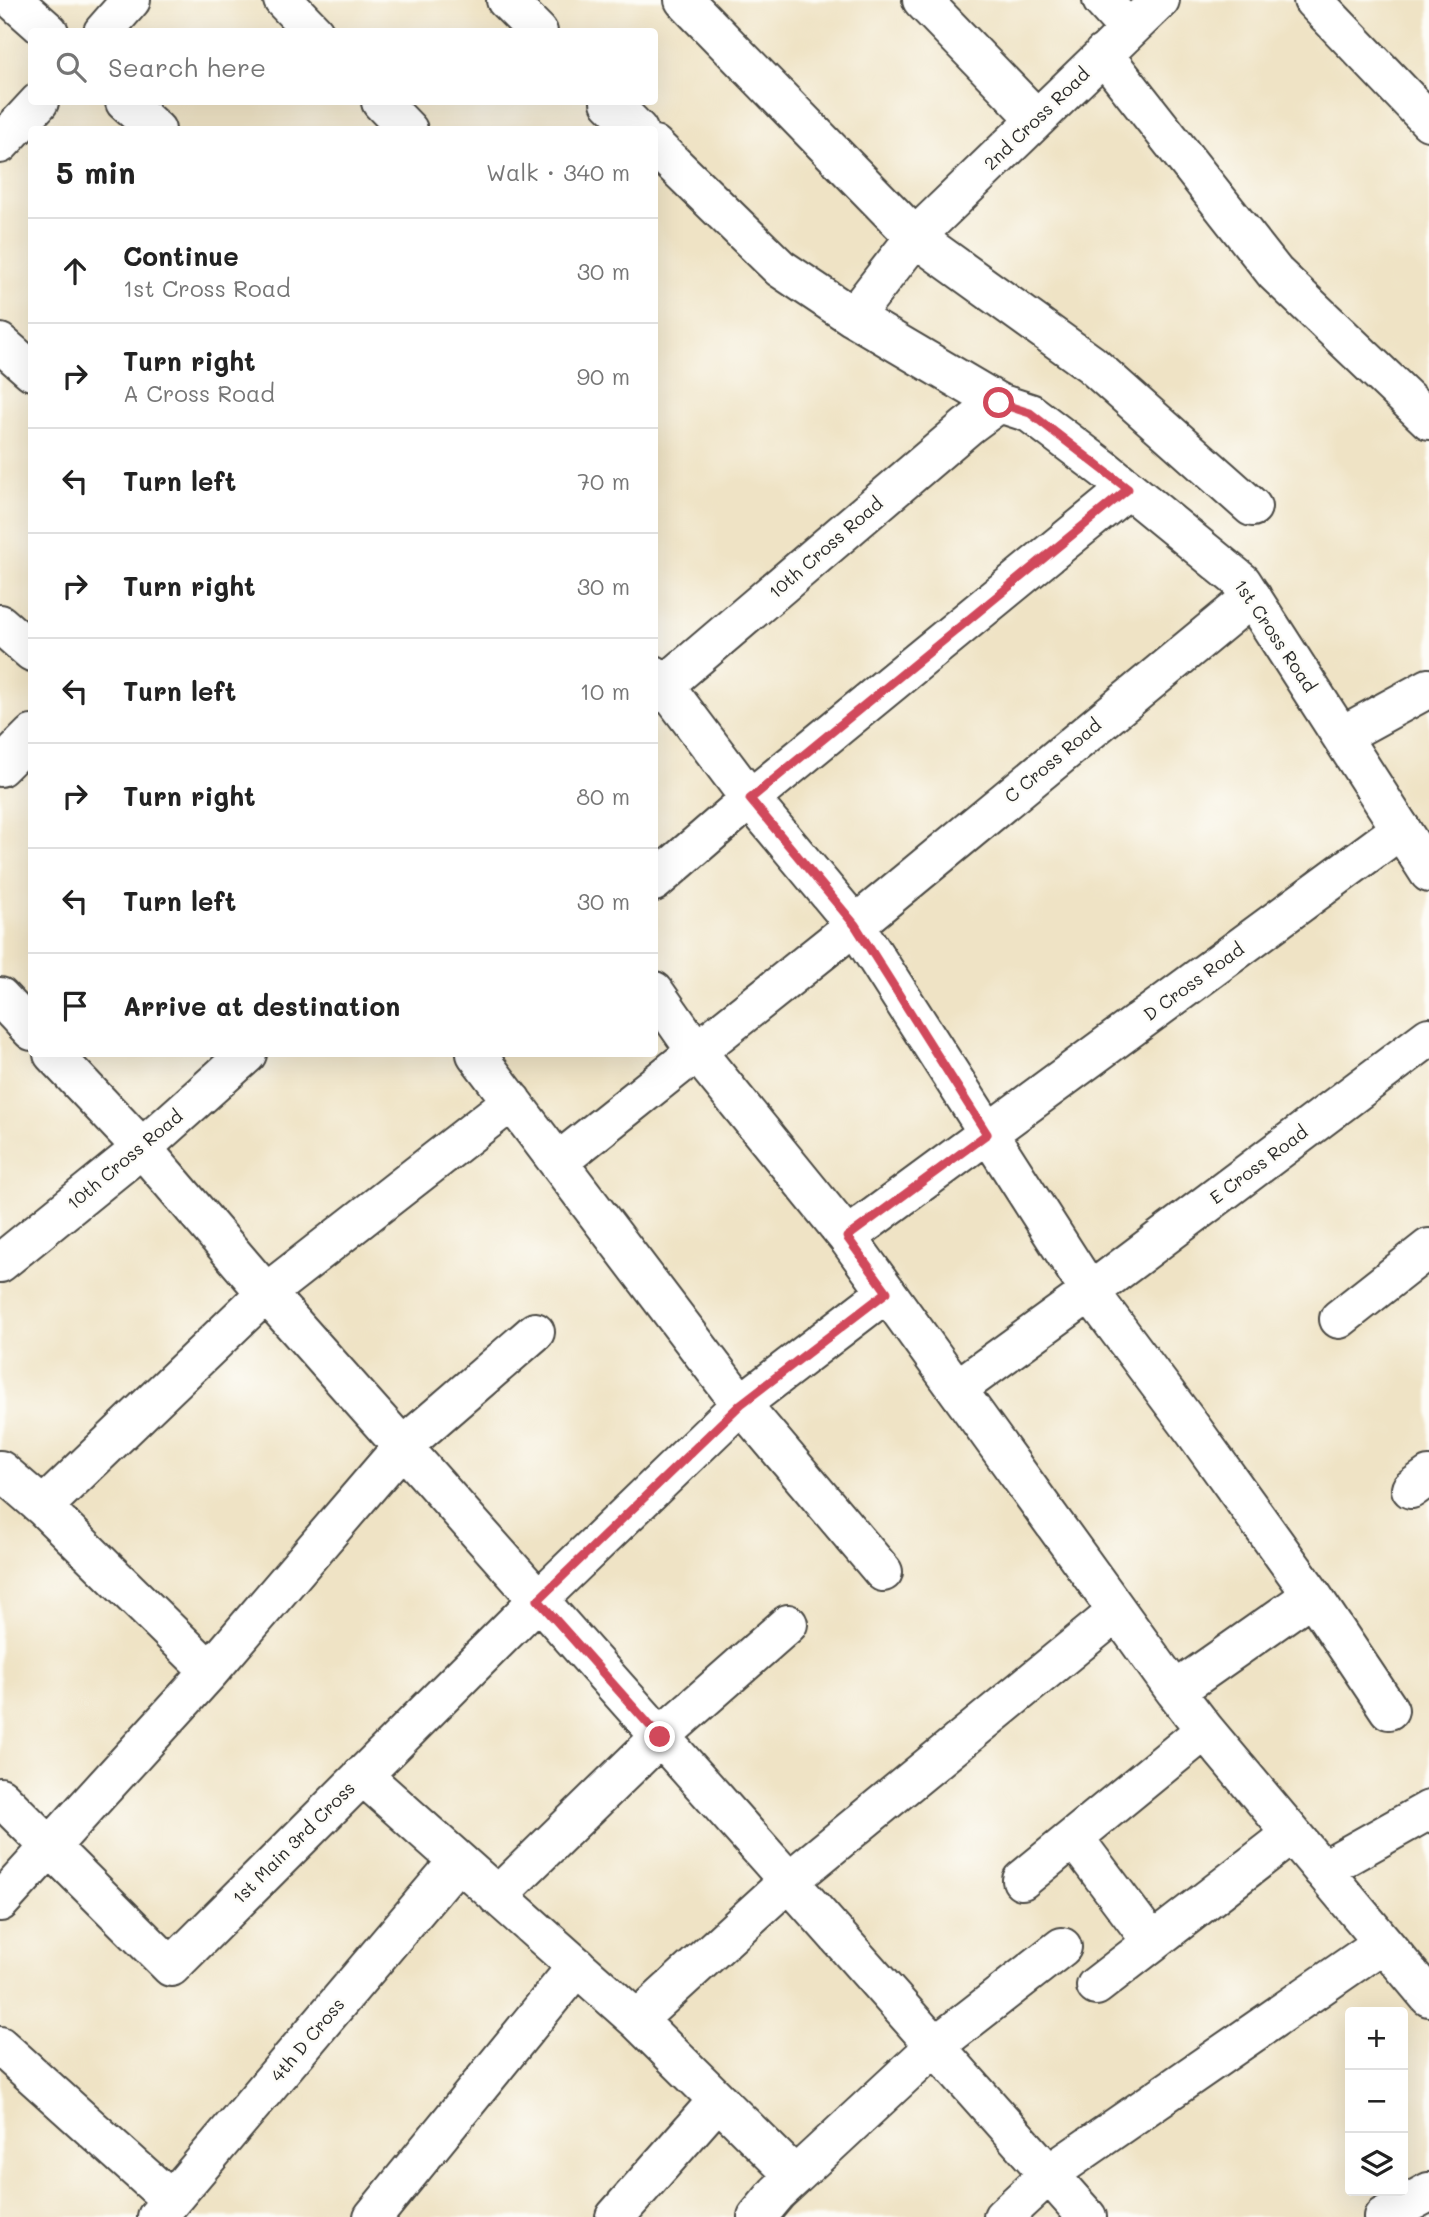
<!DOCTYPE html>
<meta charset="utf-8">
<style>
body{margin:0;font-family:Mali,sans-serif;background:#f2f2f2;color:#222}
.controls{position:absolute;right:21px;bottom:21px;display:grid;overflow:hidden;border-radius:7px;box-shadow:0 7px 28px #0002}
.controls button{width:63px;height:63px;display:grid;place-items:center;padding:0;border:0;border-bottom:2px solid #e0e0e0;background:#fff;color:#222;font:35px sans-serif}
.stop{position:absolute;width:21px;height:21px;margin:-16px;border:5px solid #d1495b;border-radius:50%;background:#fff}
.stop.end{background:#d1495b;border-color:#fff;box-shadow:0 2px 7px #0008}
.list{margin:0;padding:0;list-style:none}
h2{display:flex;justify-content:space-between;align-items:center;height:91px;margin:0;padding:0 28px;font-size:30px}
h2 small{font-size:23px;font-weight:400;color:#767676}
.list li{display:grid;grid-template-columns:46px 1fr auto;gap:21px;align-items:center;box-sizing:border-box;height:105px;padding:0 28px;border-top:2px solid #e0e0e0}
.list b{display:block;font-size:26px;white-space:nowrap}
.list p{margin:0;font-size:23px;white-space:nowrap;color:#767676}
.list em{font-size:23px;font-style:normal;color:#767676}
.icon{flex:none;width:38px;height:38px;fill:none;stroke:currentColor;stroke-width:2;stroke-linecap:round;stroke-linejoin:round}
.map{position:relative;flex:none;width:1429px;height:2217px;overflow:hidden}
.search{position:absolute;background:#fff;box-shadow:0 7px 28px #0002;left:28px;top:28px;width:630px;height:77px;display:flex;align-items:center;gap:18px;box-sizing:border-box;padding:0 24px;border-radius:7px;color:#767676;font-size:26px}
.panel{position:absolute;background:#fff;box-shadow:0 7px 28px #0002;left:28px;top:126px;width:630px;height:931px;border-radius:7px}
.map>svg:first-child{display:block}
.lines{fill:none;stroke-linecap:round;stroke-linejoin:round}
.minor-casing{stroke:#484742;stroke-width:42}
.tertiary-casing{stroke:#484742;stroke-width:42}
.minor{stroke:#fff;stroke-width:38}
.tertiary{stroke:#fff;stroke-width:38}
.route{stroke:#d1495b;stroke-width:9}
.labels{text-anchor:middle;stroke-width:5;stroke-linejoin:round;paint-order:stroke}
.street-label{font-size:18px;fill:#2b2b2b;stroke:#fdfcf7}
</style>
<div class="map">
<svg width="1429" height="2217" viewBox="0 0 1429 2217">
<rect width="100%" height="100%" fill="#fdfcf7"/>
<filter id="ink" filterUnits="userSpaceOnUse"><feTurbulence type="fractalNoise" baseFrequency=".0143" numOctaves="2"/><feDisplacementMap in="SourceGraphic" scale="14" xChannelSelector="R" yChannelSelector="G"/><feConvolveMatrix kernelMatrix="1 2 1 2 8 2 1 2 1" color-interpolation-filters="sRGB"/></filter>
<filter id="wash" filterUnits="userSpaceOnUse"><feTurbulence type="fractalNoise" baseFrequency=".00686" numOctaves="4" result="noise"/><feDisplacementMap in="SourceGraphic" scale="28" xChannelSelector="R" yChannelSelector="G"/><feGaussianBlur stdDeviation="1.57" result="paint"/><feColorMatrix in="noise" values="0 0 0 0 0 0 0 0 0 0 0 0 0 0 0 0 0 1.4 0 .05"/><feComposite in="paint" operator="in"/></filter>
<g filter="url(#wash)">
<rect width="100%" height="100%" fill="#efe3c5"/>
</g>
<g filter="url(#ink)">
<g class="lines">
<defs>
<path id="minor" d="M 13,0 L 49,32
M 283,0 L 314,32
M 506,0 L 538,32
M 684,0 L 915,237 L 853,317 L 999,403
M 922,0 L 1037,119
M 1102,0 L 1129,30
M 1160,0 L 915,237 L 1091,364 L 1252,507
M 1313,0 L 1429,121
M 103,32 L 131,0
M 1103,54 L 1275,273 L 1429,420
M 125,102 L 156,130
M 381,102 L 408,130
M 610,102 L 638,130
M 0,144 L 39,102
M 654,145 L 780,268 L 853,317
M 0,343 L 32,371
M 0,624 L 32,652
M 654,675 L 665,686 L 750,799 L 855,925 L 1090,1292 L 1194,1431 L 1312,1595 L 1175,1691 L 847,1237 L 1401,829
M 0,767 L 32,735
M 654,882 L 750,799 L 1128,489
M 654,991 L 696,1051 L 847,1237
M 0,997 L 32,1031
M 53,1054 L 142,1148 L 266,1293 L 1087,2217
M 476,1054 L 741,1404 L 883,1572
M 558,1162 L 855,925 L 1252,597
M 1339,1319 L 1429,1248
M 957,1389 L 1090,1292 L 1429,1037
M 0,1470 L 43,1507 L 210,1671
M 1411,1489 L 1429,1476
M 43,1507 L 266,1293 L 512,1101
M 1312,1595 L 1389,1710
M 1175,1691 L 1205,1730 L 1429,1997
M 362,1775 L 637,2020 L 795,2176
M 0,1797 L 171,1967 L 538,1600 L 741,1404 L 887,1292
M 1074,1838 L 1152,1942
M 1322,1870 L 1429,1810
M 1022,1880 L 1205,1730
M 497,1896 L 660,1737 L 788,1624
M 0,1902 L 210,1671 L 402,1447 L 535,1332
M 1096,1986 L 1292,1834
M 637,2020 L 789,1881 L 1117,1612
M 0,2046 L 171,2200
M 157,2217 L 458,1861
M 373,2217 L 577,1966
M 615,2217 L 718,2100
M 757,2217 L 777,2193 L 935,2046 L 1062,1947
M 1003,2217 L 1049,2174 L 1383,1943
M 1383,2217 L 1429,2192"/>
<path id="tertiary" d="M 654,694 L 968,426 L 999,403 L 1030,413 L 1104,469 L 1242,582 L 1429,873
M 1341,736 L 1429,688
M 0,1263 L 142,1148 L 247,1054"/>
</defs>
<!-- minor casing -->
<use href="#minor" class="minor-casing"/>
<!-- tertiary casing -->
<use href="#tertiary" class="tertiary-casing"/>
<!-- minor -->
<use href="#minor" class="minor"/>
<!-- tertiary -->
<use href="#tertiary" class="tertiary"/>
</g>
</g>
<g class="lines" filter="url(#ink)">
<!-- route -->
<path class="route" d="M 660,1737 L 538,1600 L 741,1404 L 887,1292 L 847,1237 L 987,1134 L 855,925 L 750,799 L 1128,489 L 1030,413 L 999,403"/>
</g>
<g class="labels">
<!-- street labels -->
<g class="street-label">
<text transform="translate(1037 119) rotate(-44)" y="6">2nd Cross Road</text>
<text transform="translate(826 548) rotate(-41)" y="6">10th Cross Road</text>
<text transform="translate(1275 636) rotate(56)" y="6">1st Cross Road</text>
<text transform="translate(1053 761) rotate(-40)" y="6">C Cross Road</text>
<text transform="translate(1194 982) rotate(-36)" y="6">D Cross Road</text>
<text transform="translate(125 1160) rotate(-40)" y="6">10th Cross Road</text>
<text transform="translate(1259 1165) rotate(-37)" y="6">E Cross Road</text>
<text transform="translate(294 1843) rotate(-45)" y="6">1st Main 3rd Cross</text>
<text transform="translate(308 2040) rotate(-50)" y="6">4th D Cross</text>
</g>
</g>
</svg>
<div class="controls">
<button>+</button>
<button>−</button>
<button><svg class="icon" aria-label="layers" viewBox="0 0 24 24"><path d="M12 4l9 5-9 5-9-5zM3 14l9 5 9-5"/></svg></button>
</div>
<div class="stop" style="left:999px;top:403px"></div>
<div class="stop end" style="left:660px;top:1737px"></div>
<div class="search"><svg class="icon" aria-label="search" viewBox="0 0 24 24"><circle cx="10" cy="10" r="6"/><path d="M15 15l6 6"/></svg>Search here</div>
<section class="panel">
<h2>5 min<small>Walk · 340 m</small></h2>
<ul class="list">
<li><svg class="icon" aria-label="ahead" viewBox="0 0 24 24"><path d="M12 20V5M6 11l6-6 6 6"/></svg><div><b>Continue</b><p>1st Cross Road</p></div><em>30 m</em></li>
<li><svg class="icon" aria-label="right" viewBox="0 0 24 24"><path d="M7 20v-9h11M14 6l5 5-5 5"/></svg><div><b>Turn right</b><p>A Cross Road</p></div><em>90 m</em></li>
<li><svg class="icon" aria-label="left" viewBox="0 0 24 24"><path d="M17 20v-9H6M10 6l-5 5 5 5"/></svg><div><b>Turn left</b></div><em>70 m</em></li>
<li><svg class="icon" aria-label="right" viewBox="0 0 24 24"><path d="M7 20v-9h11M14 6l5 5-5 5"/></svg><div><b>Turn right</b></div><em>30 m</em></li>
<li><svg class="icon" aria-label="left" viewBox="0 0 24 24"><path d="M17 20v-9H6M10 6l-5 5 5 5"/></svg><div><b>Turn left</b></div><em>10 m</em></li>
<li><svg class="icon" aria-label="right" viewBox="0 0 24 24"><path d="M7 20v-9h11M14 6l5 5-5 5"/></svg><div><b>Turn right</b></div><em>80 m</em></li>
<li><svg class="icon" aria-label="left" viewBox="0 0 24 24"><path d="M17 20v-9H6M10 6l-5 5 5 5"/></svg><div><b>Turn left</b></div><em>30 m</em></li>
<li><svg class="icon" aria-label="arrive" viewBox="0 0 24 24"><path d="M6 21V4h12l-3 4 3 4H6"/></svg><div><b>Arrive at destination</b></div></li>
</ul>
</section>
</div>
